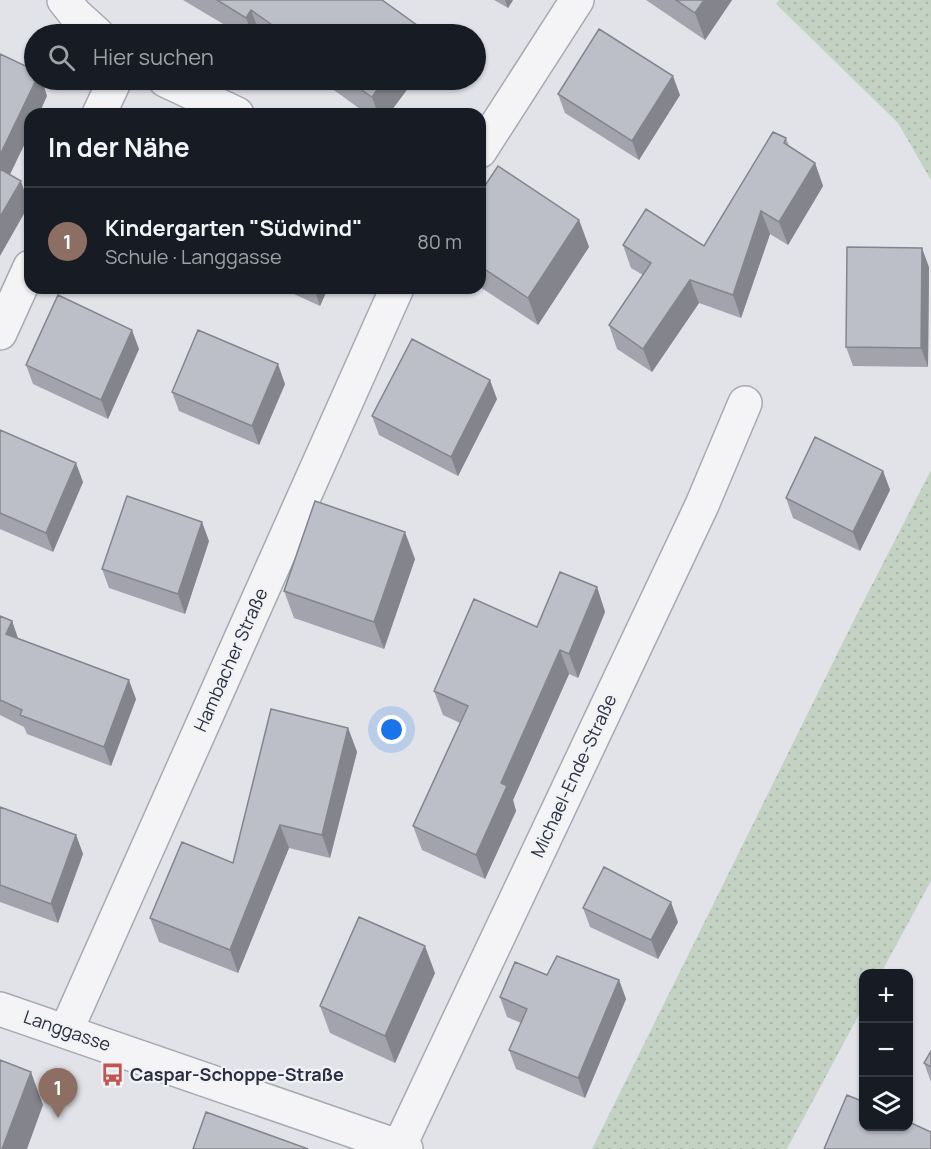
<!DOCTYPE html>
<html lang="de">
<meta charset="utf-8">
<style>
body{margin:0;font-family:Manrope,sans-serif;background:#20242c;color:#f1f3f6}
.controls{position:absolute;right:18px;bottom:18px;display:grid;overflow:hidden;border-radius:12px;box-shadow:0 2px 4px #0004}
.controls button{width:54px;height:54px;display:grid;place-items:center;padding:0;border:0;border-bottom:2px solid #363941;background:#171b24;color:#f1f3f6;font:30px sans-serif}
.you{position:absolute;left:392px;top:730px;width:21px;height:21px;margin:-15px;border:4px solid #fff;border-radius:50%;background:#1a73e8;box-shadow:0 0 0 9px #1a73e833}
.badge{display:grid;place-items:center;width:39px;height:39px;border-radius:50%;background:#8c9099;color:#fff;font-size:20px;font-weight:700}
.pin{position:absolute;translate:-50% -50px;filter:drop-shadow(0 2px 3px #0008)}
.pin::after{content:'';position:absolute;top:32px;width:21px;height:18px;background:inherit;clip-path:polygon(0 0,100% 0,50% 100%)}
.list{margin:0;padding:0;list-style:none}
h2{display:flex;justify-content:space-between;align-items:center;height:78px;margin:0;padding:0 24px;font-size:26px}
h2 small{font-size:20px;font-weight:400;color:#9ea1a6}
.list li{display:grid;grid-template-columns:39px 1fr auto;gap:18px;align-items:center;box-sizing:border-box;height:108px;padding:0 24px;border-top:2px solid #363941}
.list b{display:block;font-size:22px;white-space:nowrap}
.list p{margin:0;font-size:20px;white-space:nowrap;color:#9ea1a6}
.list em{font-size:20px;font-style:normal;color:#9ea1a6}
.icon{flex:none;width:33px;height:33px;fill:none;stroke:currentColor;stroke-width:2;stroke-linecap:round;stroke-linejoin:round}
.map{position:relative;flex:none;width:931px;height:1149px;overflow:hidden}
.search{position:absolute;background:#171b24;box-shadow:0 2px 4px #0004;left:24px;top:24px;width:462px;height:66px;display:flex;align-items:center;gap:15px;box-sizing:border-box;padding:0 21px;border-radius:33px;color:#9ea1a6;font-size:22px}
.panel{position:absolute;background:#171b24;box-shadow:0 2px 4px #0004;left:24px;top:108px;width:462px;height:186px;border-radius:18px}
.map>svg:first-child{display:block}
.green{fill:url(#green-dots)}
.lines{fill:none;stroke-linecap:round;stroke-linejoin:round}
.street-casing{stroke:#a7a9b3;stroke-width:36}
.street{stroke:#f4f4f7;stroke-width:33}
.wall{fill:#a2a3ac}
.shaded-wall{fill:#84858c}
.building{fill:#bcbec8;stroke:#84858c;stroke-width:1.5}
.labels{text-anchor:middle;stroke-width:4.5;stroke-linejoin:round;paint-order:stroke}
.street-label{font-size:18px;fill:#2b2f3f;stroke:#f1f2f6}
.poi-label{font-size:18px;font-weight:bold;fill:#2b2f3f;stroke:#f1f2f6;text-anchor:start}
</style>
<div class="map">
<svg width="931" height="1149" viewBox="0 0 931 1149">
<defs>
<pattern id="green-dots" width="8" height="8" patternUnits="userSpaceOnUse" patternTransform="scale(1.5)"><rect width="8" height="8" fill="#c4d2c3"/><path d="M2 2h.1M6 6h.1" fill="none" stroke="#a9b5a9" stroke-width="1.8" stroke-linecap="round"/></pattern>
</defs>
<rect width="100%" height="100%" fill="#e1e3e9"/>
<!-- green -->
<path class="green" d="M 779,0 L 931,0 L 931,180 L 898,123 L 776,4 Z
M 931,470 L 931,881 L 881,973 L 864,974 L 863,1007 L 787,1149 L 592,1149 L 855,618 Z"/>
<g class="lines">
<defs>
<path id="street" d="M 64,0 L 75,14 L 97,34
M 165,80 L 237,114
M 99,114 L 115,80
M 480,151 L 577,0
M 0,333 L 30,267
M 0,1009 L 406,1149
M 66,1031 L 397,288
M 399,1147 L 702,505 L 745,403"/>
</defs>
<!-- street casing -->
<use href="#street" class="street-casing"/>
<!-- street -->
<use href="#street" class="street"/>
</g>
<!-- wall -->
<path class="wall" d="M 183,0 L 382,0 L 421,28 L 424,34 L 240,34 Z
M 494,0 L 513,0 L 508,8 Z
M 646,0 L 732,0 L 705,40 Z
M 320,80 L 414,80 L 389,114 L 367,114 Z
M 558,94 L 680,95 L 639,160 L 565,113 Z
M 786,138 L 789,146 L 815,163 L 823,186 L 788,245 L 770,234 L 741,318 L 699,303 L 652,372 L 617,349 L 609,325 L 643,275 L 631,268 L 623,245 L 704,246 Z
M 480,193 L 579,220 L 589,247 L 538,325 L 480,287 Z
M 929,267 L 928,367 L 853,366 L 846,347 Z
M 281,288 L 328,288 L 320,306 Z
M 139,349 L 108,419 L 33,384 L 26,365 Z
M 285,384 L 259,445 L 179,411 L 172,392 Z
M 497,399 L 458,476 L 379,435 L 372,416 Z
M 0,430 L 83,482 L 53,552 L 0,529 Z
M 883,471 L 890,490 L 860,551 L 793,518 L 786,498 Z
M 209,541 L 185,614 L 109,588 L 102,569 Z
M 415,559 L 384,649 L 294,618 L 284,591 Z
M 597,587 L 605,612 L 578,678 L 569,674 L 513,800 L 516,811 L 485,879 L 422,850 L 413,826 L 460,723 L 443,715 L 434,691 L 537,627 Z
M 0,616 L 12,621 L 18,639 L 136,699 L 111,766 L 27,734 L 24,727 L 0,715 Z
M 348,728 L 357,752 L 330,858 L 289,848 L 238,973 L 159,942 L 150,918 L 233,863 Z
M 0,807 L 76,835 L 83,854 L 58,923 L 0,902 Z
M 583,908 L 678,922 L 658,959 L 590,927 Z
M 435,973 L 395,1063 L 330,1033 L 320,1006 Z
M 547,975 L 619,980 L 626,999 L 585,1098 L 516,1069 L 509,1050 L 521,1023 L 507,1017 L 500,997 Z
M 931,1051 L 931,1082 L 924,1063 Z"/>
<!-- shaded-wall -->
<path class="shaded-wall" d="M 505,0 L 513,0 L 508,8 Z
M 704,0 L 732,0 L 705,40 L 695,13 Z
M 251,10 L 260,34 L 252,34 L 246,18 Z
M 421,28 L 424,34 L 417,34 Z
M 673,76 L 680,95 L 639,160 L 632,141 Z
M 36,80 L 42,80 L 47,96 L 39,114 L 30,114 L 30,133 L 3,189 L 0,180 L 0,155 Z
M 384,80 L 414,80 L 389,114 L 378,114 L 372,97 Z
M 815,163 L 823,186 L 788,245 L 779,222 Z
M 21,181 L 29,205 L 0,256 L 0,217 Z
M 761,211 L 770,234 L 741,318 L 733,295 Z
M 579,220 L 589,247 L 538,325 L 528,298 Z
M 922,248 L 929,267 L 928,367 L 921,348 Z
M 690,280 L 699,303 L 652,372 L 643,349 Z
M 314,288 L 328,288 L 320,306 Z
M 132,330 L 139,349 L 108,419 L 101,400 Z
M 278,364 L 285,384 L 259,445 L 252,426 Z
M 490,380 L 497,399 L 458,476 L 451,457 Z
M 76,463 L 83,482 L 53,552 L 46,533 Z
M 883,471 L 890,490 L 860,551 L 853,532 Z
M 202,522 L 209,541 L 185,614 L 178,594 Z
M 405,532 L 415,559 L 384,649 L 374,622 Z
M 597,587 L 605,612 L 578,678 L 569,654 Z
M 12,621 L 19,641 L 6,634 Z
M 560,650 L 569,674 L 513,800 L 516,811 L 485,879 L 476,855 L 501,783 Z
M 129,680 L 136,699 L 111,766 L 104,747 Z
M 348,728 L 357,752 L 330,858 L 322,835 Z
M 280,825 L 289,848 L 238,973 L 230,950 Z
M 76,835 L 83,854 L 58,923 L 51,904 Z
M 671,902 L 678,922 L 658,959 L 651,940 Z
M 425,946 L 435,973 L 395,1063 L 385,1036 Z
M 619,980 L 626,999 L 585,1098 L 578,1078 Z
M 31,1072 L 43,1105 L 27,1149 L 2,1149 Z"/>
<!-- building -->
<path class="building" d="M 217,0 L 382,0 L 421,28 L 417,34 L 285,34 L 251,10 L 246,18 Z
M 676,0 L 704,0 L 695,13 Z
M 599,29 L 673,76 L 632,141 L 558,94 Z
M 0,54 L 34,70 L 34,80 L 36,80 L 0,155 Z
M 347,80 L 384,80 L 372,97 Z
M 773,132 L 786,138 L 784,143 L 815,163 L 779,222 L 761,211 L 733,295 L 690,280 L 643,349 L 609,325 L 651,263 L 623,245 L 646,209 L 704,246 Z
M 498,166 L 579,220 L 528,298 L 480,266 L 480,193 Z
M 0,169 L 21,181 L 0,217 Z
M 847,247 L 922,248 L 921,348 L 846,347 Z
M 58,295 L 132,330 L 101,400 L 26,365 Z
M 198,330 L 278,364 L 252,426 L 172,392 Z
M 412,339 L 490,380 L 451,457 L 372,416 Z
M 0,430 L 76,463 L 46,533 L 0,513 Z
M 815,437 L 883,471 L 853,532 L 786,498 Z
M 127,496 L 202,522 L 178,594 L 102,569 Z
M 315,501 L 405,532 L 374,622 L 284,591 Z
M 560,572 L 597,587 L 569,654 L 560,650 L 501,783 L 507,786 L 476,855 L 413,826 L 468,706 L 434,691 L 474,599 L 537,627 Z
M 0,616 L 12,621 L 6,634 L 129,680 L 104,747 L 20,715 L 22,710 L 0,700 Z
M 271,709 L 348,728 L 322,835 L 280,825 L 230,950 L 150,918 L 182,842 L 233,863 Z
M 0,807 L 76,835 L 51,904 L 0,885 Z
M 604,867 L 671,902 L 651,940 L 583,908 Z
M 359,917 L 425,946 L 385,1036 L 320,1006 Z
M 557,956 L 619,980 L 578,1078 L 509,1050 L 527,1009 L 500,997 L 515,962 L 547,975 Z
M 931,1051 L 931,1067 L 924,1063 Z
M 0,1060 L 31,1072 L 2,1149 L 0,1149 Z
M 847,1095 L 864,1102 L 864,1126 L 909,1126 L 909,1122 L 931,1132 L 931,1149 L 824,1149 Z
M 206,1112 L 308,1149 L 193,1149 Z"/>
<!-- icons -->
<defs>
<symbol id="bus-bare" viewBox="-9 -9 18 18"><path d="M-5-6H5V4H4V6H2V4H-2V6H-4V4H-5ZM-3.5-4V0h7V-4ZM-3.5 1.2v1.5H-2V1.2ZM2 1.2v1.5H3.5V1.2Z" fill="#c45451" stroke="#f1f2f6" stroke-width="2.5" paint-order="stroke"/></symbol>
</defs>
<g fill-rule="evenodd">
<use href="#bus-bare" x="96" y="1058" width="33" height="33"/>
</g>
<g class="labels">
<!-- street labels -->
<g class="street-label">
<text transform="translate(231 660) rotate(-66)" y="6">Hambacher Straße</text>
<text transform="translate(574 776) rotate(-65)" y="6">Michael-Ende-Straße</text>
<text transform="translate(67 1031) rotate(19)" y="6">Langgasse</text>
</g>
<!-- poi labels -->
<g class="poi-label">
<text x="130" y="1081">Caspar-Schoppe-Straße</text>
</g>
</g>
</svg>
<div class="controls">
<button>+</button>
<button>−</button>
<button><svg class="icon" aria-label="layers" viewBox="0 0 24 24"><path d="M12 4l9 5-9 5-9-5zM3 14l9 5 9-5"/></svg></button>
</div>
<div class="you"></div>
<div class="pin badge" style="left:58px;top:1118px;background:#8d6e63">1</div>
<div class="search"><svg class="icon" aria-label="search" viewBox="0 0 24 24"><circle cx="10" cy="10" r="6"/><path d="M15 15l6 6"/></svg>Hier suchen</div>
<section class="panel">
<h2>In der Nähe<small></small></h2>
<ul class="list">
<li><span class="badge" style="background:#8d6e63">1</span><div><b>Kindergarten &quot;Südwind&quot;</b><p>Schule · Langgasse</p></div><em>80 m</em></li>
</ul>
</section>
</div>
